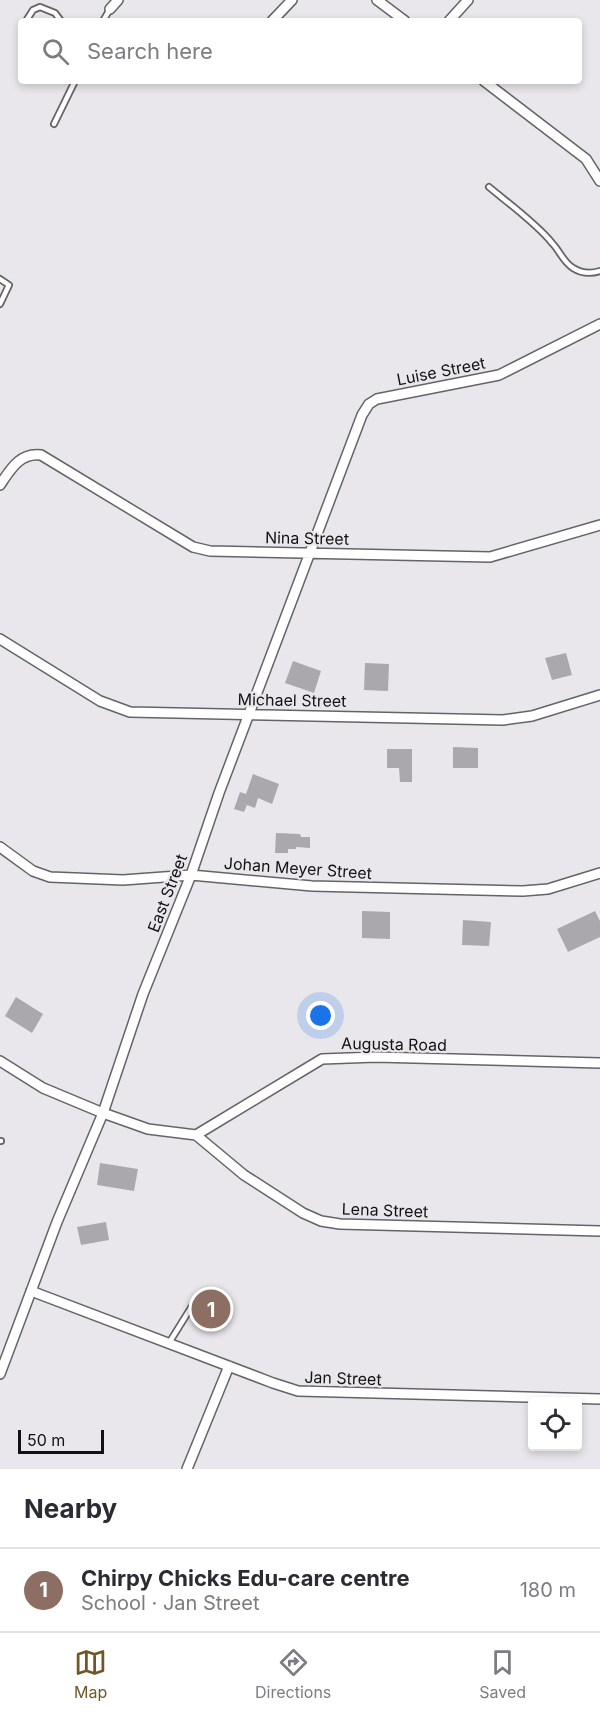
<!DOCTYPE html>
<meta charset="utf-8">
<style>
body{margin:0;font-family:Inter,sans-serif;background:#f2f2f3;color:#2b2b33}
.controls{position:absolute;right:18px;bottom:18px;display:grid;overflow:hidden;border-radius:6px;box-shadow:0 3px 9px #0003}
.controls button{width:54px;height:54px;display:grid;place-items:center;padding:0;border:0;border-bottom:2px solid #e1e1e2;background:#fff;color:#2b2b33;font:30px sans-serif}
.scale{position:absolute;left:18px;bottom:15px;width:86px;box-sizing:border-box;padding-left:6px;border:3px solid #121113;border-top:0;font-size:16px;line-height:21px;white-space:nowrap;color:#121113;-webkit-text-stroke:4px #e9e7ec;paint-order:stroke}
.you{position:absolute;left:321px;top:1016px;width:21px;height:21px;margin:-15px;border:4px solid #fff;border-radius:50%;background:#1a73e8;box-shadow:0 0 0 9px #1a73e833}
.badge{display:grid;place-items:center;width:39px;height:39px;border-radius:50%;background:#6e5828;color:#fff;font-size:20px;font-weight:700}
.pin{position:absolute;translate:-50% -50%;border:3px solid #fff;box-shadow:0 2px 6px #0006}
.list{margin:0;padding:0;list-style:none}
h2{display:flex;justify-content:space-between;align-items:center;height:78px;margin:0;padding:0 24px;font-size:26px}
h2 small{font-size:20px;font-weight:400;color:#7c7c81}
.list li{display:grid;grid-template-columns:39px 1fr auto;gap:18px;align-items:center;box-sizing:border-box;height:84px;padding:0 24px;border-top:2px solid #e1e1e2}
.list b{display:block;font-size:22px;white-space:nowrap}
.list p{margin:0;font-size:20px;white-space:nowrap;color:#7c7c81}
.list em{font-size:20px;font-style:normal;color:#7c7c81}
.icon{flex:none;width:33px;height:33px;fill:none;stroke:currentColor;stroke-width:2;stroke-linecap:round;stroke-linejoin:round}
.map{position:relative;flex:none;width:600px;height:1469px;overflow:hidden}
.search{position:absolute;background:#fff;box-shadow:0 3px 9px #0003;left:18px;right:18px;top:18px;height:66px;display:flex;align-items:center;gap:15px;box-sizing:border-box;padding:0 21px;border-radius:6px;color:#7c7c81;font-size:22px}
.sheet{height:162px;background:#fff}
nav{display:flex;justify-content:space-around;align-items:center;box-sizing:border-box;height:84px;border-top:2px solid #e1e1e2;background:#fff;font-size:16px;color:#7c7c81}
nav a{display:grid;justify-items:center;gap:3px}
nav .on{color:#6e5828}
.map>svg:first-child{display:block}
.building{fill:#aba8ad}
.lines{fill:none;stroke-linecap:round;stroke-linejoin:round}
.service-casing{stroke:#656367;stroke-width:8}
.minor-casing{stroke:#656367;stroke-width:12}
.service{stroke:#fff;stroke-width:4.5}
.minor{stroke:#fff;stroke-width:9}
.labels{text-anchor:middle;stroke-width:4.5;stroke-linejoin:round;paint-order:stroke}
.street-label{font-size:16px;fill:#121113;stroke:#e9e7ec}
</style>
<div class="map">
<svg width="600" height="1469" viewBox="0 0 600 1469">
<rect width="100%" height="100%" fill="#e9e7ec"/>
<!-- building -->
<path class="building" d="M 566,653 L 572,675 L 552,680 L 545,658 Z
M 293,661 L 321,671 L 314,693 L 285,683 Z
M 365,663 L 389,664 L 388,691 L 364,690 Z
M 453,747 L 478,748 L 478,768 L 453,768 Z
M 387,749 L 412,749 L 412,782 L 400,782 L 399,768 L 387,768 Z
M 253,774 L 279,784 L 272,804 L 258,798 L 255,808 L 247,805 L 244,812 L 234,809 L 240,792 L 246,794 Z
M 276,833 L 300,834 L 301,837 L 310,837 L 310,848 L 296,847 L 296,849 L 288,849 L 288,853 L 275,853 Z
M 362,911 L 390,912 L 390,939 L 362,938 Z
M 595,911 L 600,921 L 600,937 L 568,952 L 557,929 Z
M 463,920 L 491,922 L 489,946 L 462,945 Z
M 16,997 L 43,1014 L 32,1033 L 5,1016 Z
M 100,1163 L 138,1169 L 134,1191 L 97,1185 Z
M 106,1222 L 109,1240 L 81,1245 L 77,1227 Z
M 228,1296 L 228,1321 L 195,1322 L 196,1306 L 194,1297 Z"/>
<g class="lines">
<defs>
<path id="service" d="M 26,21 L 33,10 L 40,7 L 55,13 L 61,21
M 103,21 L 110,9
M 54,124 L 75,81
M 489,187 C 508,203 537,224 552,243 C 560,251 563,262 573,268 C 581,273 591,274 600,271
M 0,279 L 9,285 L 0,304
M 0,1141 L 1,1141
M 169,1343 L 192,1306"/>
<path id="minor" d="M 377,0 L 405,21
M 110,9 L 118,0
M 272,21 L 292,0
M 449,21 L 468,0
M 484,81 L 586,159 L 600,181
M 0,485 C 10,470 20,452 41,455 L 193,547 L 210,551 L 490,557 L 600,525
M 0,639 L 100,701 L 130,712 L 503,720 L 532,716 L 600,695
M 0,847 L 33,871 L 50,877 L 123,880 L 191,875 L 312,886 L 523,891 L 548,889 L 600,873
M 0,1061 L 43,1088 L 103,1113 L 148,1129 L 196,1135 L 322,1059 L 376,1057 L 600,1063
M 196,1135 L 244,1175 L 303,1213 L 321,1221 L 340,1224 L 600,1231
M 31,1291 L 273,1383 L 298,1391 L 600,1399
M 0,1374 L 57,1222 L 103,1113 L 143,994 L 191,875 L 219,793 L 362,415 L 369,404 L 377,399 L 499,375 L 600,324
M 187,1469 L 229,1366"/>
</defs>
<!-- service casing -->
<use href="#service" class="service-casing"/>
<!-- minor casing -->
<use href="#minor" class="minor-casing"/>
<!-- service -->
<use href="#service" class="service"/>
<!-- minor -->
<use href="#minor" class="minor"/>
</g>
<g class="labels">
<!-- street labels -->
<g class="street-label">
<text transform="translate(441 371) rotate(-11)" y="6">Luise Street</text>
<text transform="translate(307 538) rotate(1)" y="6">Nina Street</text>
<text transform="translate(292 700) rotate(1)" y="6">Michael Street</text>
<text transform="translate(298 868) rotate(4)" y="6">Johan Meyer Street</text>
<text transform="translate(167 893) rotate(-69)" y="6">East Street</text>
<text transform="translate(394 1044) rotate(1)" y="6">Augusta Road</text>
<text transform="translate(385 1210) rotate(2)" y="6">Lena Street</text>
<text transform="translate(343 1378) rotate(2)" y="6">Jan Street</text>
</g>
</g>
</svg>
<div class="controls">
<button><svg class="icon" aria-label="locate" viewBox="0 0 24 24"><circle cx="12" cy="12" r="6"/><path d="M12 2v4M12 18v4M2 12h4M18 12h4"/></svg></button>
</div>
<div class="scale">50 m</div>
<div class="you"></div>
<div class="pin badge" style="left:211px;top:1309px;background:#8d6e63">1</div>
<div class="search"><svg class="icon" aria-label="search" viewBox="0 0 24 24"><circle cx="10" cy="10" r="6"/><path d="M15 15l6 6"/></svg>Search here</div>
</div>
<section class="sheet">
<h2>Nearby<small></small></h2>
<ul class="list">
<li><span class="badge" style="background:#8d6e63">1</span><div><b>Chirpy Chicks Edu-care centre</b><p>School · Jan Street</p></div><em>180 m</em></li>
</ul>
</section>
<nav>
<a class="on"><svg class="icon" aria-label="map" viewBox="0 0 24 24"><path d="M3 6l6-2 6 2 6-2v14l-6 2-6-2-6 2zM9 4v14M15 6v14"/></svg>Map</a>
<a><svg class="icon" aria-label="directions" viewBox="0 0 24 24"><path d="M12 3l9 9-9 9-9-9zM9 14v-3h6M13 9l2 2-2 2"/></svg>Directions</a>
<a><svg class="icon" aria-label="saved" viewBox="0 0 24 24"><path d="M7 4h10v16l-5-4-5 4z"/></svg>Saved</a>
</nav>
